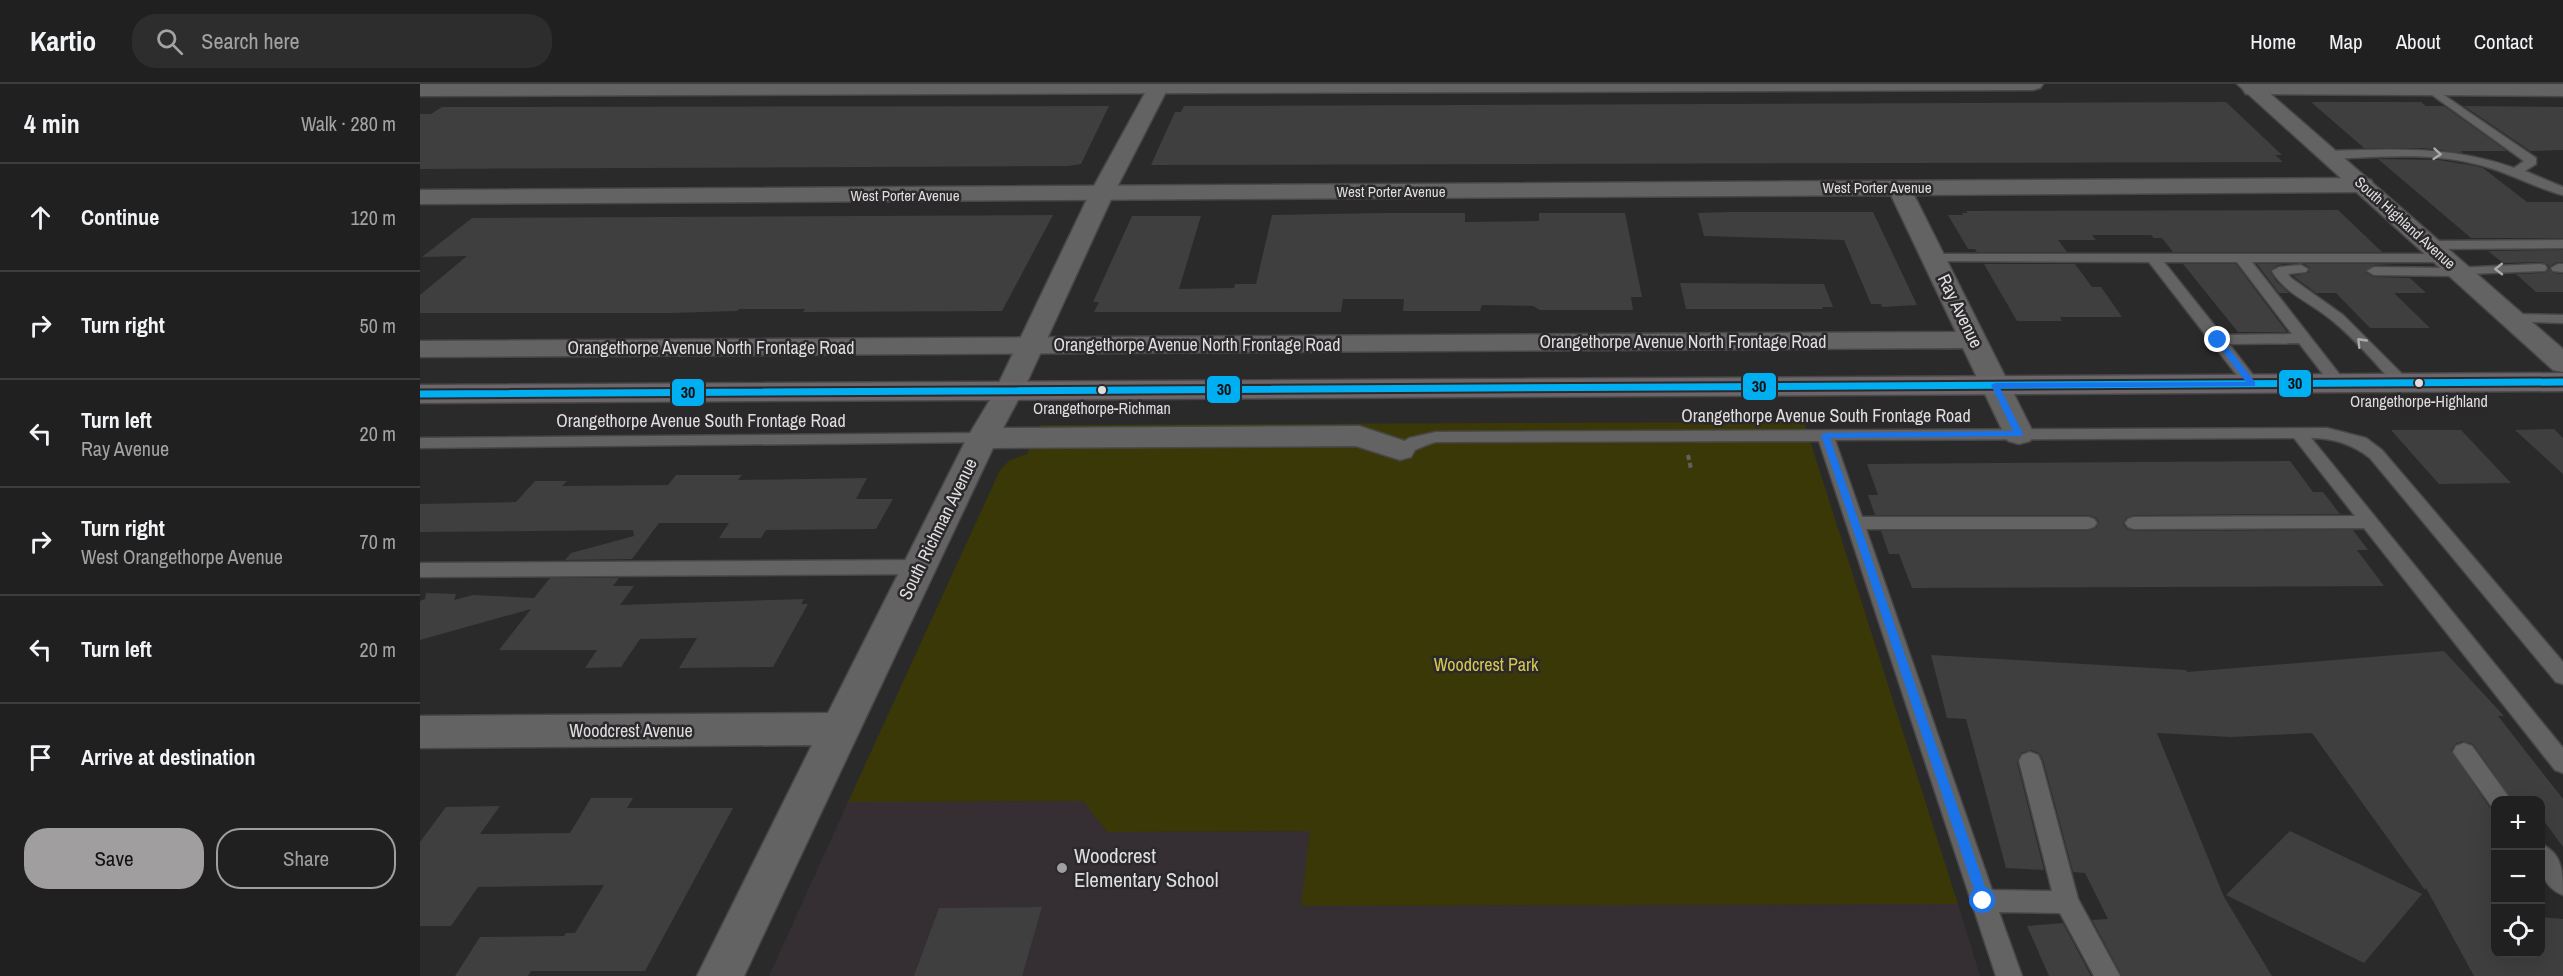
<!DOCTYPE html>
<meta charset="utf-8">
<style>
body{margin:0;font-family:"Archivo Narrow",sans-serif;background:#2d2d2d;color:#f1f3f6}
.controls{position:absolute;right:18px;bottom:18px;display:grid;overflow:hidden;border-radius:12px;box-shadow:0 6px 24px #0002}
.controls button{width:54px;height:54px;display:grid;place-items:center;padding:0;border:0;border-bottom:2px solid #3d3e3e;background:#202020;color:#f1f3f6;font:30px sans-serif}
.stop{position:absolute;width:18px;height:18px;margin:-14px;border:4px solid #1a73e8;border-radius:50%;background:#fff}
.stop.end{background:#1a73e8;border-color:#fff;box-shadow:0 2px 6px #0008}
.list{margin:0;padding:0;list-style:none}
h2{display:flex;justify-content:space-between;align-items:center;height:78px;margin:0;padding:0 24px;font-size:26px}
h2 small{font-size:20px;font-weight:400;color:#a2a3a5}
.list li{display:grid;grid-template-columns:39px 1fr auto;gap:18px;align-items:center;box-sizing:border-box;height:108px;padding:0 24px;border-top:2px solid #3d3e3e}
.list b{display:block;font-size:22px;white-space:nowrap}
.list p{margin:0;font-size:20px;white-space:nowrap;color:#a2a3a5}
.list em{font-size:20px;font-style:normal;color:#a2a3a5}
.actions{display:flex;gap:12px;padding:18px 24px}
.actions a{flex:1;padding:14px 0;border:2px solid #a09e9f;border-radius:24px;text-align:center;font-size:21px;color:#a09e9f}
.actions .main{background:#a09e9f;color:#111}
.icon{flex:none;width:33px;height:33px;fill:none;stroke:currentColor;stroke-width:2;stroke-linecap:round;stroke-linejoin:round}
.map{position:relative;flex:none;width:2143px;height:892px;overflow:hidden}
header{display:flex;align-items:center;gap:36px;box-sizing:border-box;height:84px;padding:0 30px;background:#202020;border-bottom:2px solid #3d3e3e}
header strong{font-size:28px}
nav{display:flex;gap:33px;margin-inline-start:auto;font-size:21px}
.search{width:420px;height:54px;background:#2d2d2d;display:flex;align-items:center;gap:15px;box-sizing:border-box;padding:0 21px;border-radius:24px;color:#a2a3a5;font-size:22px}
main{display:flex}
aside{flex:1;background:#202020}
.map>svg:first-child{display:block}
.built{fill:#352f34}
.green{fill:#3b3808}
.building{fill:#3f3f3f}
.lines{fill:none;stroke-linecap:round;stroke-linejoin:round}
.lane-casing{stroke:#484747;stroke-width:3}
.street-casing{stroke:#484747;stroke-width:3}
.secondary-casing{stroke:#484747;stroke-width:3}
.primary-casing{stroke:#484747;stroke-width:3}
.path{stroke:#606060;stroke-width:4;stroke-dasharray:5 3;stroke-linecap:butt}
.lane{fill:#636363;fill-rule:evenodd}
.street{fill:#636363;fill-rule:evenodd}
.secondary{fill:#636363;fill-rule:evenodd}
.primary{fill:#6c666b;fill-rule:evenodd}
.bus-1-casing{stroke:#2b292b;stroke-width:11}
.bus-1{stroke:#00aff2;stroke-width:7}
.oneway{stroke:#adacad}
.route{fill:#1a73e8}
.bus-dot{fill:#dfddde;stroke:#2b292b;stroke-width:2}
.poi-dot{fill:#a09e9f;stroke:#2b292b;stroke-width:2}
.labels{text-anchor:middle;stroke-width:5;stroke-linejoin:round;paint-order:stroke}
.far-street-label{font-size:15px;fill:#dfddde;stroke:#2b292b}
.bus-label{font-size:16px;fill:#dfddde;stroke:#2b292b}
.street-label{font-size:18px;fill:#dfddde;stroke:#2b292b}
.park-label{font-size:18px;fill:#d4c94d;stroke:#2b292b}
.near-poi-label{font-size:21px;fill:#dfddde;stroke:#2b292b;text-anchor:start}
.line-badge{stroke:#2b292b;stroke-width:2}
.pale-badge-label{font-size:16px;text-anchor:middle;font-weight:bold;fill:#111}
</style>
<header>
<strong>Kartio</strong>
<div class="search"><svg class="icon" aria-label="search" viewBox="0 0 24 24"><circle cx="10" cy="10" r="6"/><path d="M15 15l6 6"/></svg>Search here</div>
<nav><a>Home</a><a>Map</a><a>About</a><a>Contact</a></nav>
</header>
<main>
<aside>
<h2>4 min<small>Walk · 280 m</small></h2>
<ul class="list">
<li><svg class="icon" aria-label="ahead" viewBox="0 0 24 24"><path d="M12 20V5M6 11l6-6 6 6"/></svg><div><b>Continue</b></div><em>120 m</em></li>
<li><svg class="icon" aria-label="right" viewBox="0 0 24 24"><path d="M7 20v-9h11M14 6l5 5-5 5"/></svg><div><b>Turn right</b></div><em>50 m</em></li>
<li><svg class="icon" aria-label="left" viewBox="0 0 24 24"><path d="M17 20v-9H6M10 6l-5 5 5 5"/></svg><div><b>Turn left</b><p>Ray Avenue</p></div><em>20 m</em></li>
<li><svg class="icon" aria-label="right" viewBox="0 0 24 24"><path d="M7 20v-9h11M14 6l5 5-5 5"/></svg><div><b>Turn right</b><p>West Orangethorpe Avenue</p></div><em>70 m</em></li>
<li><svg class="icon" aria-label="left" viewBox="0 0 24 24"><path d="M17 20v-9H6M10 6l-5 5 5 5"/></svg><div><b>Turn left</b></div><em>20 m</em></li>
<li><svg class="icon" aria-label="arrive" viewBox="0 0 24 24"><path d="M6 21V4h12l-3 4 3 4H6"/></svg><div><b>Arrive at destination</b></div></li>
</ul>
<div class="actions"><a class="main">Save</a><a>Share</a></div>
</aside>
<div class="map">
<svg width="2143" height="892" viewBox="0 0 2143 892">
<rect width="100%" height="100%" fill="#2a2a2a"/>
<!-- built -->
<path class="built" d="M 663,717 L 687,748 L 890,747 L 882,822 L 1538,820 L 1560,892 L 349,892 L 428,718 Z"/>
<!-- green -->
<path class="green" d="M 1384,338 L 1538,820 L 881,822 L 890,747 L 687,748 L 663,717 L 428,718 L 580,386 L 590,376 L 607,370 L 621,341 Z"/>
<!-- building -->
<path class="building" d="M 1806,18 L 1862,71 L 1855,71 L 1863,78 L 731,81 L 755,28 L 761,28 L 764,22 Z
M 1891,18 L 2001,18 L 2006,22 L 2024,22 L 2087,67 L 2041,67 L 2042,69 L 2003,64 L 1944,64 Z
M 689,22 L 661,80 L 648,82 L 0,85 L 0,30 L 11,30 L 22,23 Z
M 2044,22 L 2143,23 L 2143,66 L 2110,67 Z
M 1958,75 L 2019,76 L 2055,82 L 2063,84 L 2107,118 L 2143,118 L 2143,154 L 2051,154 Z
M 1918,126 L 1962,168 L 1753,168 L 1742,154 L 1734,154 L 1731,151 L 1672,151 L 1676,156 L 1638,156 L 1647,168 L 1557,168 L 1555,165 L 1548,165 L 1528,131 L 1543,131 L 1542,129 L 1548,129 L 1546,127 Z
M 1309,128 L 1453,128 L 1497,221 L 1462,223 L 1461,220 L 1451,220 L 1424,156 L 1284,152 L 1278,129 Z
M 963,129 L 1045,129 L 1045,138 L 1119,137 L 1119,129 L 1205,129 L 1222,213 L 1211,213 L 1213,226 L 1120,226 L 1113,222 L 1062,221 L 1060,227 L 983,227 L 984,215 L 923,215 L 921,228 L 674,228 L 679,218 L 673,218 L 712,132 L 781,132 L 759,205 L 814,204 L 815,200 L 836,200 L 852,131 Z
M 633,131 L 582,227 L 383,228 L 385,225 L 319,225 L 317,227 L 252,229 L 0,229 L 0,211 L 47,172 L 2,173 L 52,134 Z
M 2143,166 L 2143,178 L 2137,178 L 2129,183 L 2127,180 L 2120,178 L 2083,179 L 2068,167 Z
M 1564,180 L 1655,180 L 1672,203 L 1681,203 L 1702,233 L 1640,233 L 1642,237 L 1597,237 Z
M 1763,180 L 1816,180 L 1867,248 L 1818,248 Z
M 1837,180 L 1864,180 L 1858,181 L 1850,187 L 1856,197 L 1869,209 L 1859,209 Z
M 1884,180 L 1975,180 L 1954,181 L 1945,188 L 1954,193 L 1990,194 L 2006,209 L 1974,209 L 2010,244 L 1950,244 L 1916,209 L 1896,209 L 1873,192 L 1888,189 L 1890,184 Z
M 2129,184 L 2133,189 L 2143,190 L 2143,208 L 2116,208 L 2096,190 L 2125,189 Z
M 1260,199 L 1404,200 L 1413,223 L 1402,223 L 1403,225 L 1266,225 Z
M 2134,345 L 2143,354 L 2143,390 L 2095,346 Z
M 1971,346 L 2041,346 L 2091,399 L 2019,400 Z
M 1870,377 L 1893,408 L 1903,408 L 1920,430 L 1714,431 L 1706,434 L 1703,440 L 1707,445 L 1714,447 L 1933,446 L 1948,466 L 1937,466 L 1964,502 L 1492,504 L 1479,470 L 1469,470 L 1461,447 L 1668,447 L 1676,444 L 1679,438 L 1675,433 L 1668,431 L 1455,431 L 1448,411 L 1458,411 L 1447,380 Z
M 256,391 L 322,391 L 318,396 L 447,394 L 436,415 L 473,415 L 456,445 L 346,446 L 341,454 L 299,454 L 309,439 L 239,439 L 212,475 L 145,476 L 151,469 L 214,452 L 213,446 L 0,448 L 0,420 L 96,418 L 115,397 L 147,397 L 142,402 L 248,401 Z
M 130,494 L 199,494 L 193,502 L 214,502 L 200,521 L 384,515 L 381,520 L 388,520 L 353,583 L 259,584 L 277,554 L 220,555 L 201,583 L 165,584 L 177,566 L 79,566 L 111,525 L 0,556 L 0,517 L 5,515 L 6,509 L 36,510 L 34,516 L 53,511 L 114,514 Z
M 2024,567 L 2084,632 L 2078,632 L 2143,715 L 2143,763 L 2121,733 L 2121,717 L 2093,717 L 2053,660 L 2043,657 L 2035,660 L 2031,667 L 2070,724 L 2076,726 L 2076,870 L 2121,870 L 2121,833 L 2143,835 L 2143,892 L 2054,892 L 2006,804 L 2005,806 L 1892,649 L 1811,653 L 1737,649 L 1804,813 L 1852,892 L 1702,892 L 1672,836 L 1688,835 L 1665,789 L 1653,788 L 1623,676 L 1619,669 L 1611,666 L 1601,669 L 1597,678 L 1624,786 L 1586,784 L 1546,635 L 1527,634 L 1511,571 L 1766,586 L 1767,588 Z
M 171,714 L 213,714 L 207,724 L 313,724 L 225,887 L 111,887 L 108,892 L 35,892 L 60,853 L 144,852 L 146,849 L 155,849 L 184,801 L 58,803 L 31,842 L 0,842 L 0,758 L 26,723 L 80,722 L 60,750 L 150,749 Z
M 1870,747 L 2002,810 L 1944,879 L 1806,811 Z
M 622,823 L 602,892 L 494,892 L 519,824 Z
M 1643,839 L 1671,892 L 1629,892 L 1607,842 Z"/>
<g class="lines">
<defs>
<path id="lane" d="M 2012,3 L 2116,74 L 2116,80 L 2105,87 L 2143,103 L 2143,111 C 2113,103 2086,87 2056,80 C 2008,68 1958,73 1909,75 L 1903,71 L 1909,67 C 1973,65 2033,62 2094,84 L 2104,77 L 2008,8 L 2007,6 Z
M 2143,156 L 2143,164 L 2010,165 L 2003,161 L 2010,157 Z
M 1514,170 L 2025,170 L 2032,174 L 2025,178 L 1832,178 L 1927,300 L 1925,303 L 1913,303 L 1879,259 L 1809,260 L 1840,300 L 1832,305 L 1826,303 L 1729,178 L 1509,177 L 1507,174 ZM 1744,178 L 1817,178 L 1872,250 L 1802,251 Z
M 2120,180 L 2125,181 L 2127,184 L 2125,187 L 2047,190 L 2041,192 L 1954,191 L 1947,187 L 1954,183 L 2033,184 Z
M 2138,180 L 2143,180 L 2143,188 L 2133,187 L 2131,184 Z
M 1881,181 L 1888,185 L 1886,188 L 1868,190 L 1871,194 L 1923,231 L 1988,296 L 1990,299 L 1988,302 L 1976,302 C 1956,280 1937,257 1914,238 C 1894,220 1866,211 1852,187 L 1859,183 Z
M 2092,230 L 2143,231 L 2143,239 L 2087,237 L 2085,234 L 2087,231 Z
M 1907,344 L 1946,354 L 1962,366 L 2143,578 L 2143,600 L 2136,598 L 1950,374 C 1932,360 1914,354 1891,354 L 2143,664 L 2143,689 L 2135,686 L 1944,444 L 1714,445 L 1708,443 L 1705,439 L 1708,435 L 1714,433 L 1935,432 L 1874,354 L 1415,356 L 1442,433 L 1668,433 L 1674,435 L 1677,439 L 1674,443 L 1668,445 L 1446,445 L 1572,806 L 1632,807 L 1599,677 L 1602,671 L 1610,668 L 1618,671 L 1621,677 L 1658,815 L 1700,892 L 1674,892 L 1640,829 L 1579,828 L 1602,892 L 1576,892 L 1399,357 L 1016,358 C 1003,361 985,373 974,370 L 972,366 L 989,354 L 1016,348 Z
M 562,349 L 568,350 L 570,354 L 568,358 L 0,364 L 0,354 Z
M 500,476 L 507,478 L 509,483 L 507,488 L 500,490 L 0,493 L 0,479 Z
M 2044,659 L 2052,662 L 2091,716 L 2076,716 L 2076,724 L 2072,723 L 2033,668 L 2036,662 Z
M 2120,760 C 2143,768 2143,790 2143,811 C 2120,802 2120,781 2120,760 Z"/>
<path id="street" d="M 0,0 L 1623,0 L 1620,4 L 1613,6 L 0,12 Z
M 1833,0 L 2143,0 L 2143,12 L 1826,10 L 1823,6 L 1826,2 Z
M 1943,94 L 1951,96 L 1954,101 L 1951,106 L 1943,108 L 1494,111 L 1614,350 L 1610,357 L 1599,360 L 1588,357 L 1584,350 L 1543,264 L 0,273 L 0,257 L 1536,248 L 1471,111 L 0,120 L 0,106 Z
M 589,298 L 599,301 L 603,307 L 583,344 L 939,342 L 991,359 L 995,366 L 991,373 L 980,376 L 936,362 L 573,364 L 324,892 L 277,892 L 392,661 L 0,664 L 0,632 L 408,629 L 547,354 L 579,301 Z"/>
<path id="secondary" d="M 730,0 L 750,0 L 693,111 L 603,307 L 599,313 L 589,316 L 579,313 L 575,307 L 669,111 Z
M 1817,0 L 1839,0 L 2143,265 L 2143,288 L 2133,286 Z"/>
<path id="primary" d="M 2143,289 L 2143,307 L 0,319 L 0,301 Z"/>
</defs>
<!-- lane casing -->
<use href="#lane" class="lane-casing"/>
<!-- street casing -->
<use href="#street" class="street-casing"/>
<!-- secondary casing -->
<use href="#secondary" class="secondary-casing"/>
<!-- primary casing -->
<use href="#primary" class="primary-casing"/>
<!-- path -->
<path class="path" d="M 1268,371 L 1271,385"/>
<!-- lane -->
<use href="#lane" class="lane"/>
<!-- street -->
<use href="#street" class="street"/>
<!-- secondary -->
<use href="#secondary" class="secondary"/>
<!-- primary -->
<use href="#primary" class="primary"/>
<defs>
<path id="bus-1" d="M 0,310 L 2143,298"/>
</defs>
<!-- bus-1 casing -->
<use href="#bus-1" class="bus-1-casing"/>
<!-- bus-1 -->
<use href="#bus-1" class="bus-1"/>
</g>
<!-- one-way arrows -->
<defs><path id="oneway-chevron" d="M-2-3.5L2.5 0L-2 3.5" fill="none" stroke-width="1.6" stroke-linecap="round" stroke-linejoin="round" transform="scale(1.5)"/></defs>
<g class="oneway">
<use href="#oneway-chevron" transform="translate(2017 70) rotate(5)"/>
<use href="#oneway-chevron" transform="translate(2079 185) rotate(179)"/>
<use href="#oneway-chevron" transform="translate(1941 258) rotate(-134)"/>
</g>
<!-- route -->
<path class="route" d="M 1795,254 L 1801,254 L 1835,298 L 1835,302 L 1580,304 L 1603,350 L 1602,352 L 1410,354 L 1570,817 L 1568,821 L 1563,823 L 1559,821 L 1401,351 L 1405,349 L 1593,347 L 1571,301 L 1575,299 L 1826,298 L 1795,257 Z"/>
<!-- markers -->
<g class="bus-dot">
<circle cx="1999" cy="299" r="5"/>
<circle cx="682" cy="306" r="5"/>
</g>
<circle class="poi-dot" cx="642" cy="784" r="6"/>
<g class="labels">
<!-- far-street labels -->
<g class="far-street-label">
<text x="1457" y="109">West Porter Avenue</text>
<text x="971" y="113">West Porter Avenue</text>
<text x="485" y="117">West Porter Avenue</text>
<text transform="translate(1985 139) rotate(42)" y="5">South Highland Avenue</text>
</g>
<!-- bus labels -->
<g class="bus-label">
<text x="1999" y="323">Orangethorpe-Highland</text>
<text x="682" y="330">Orangethorpe-Richman</text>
</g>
<!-- street labels -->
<g class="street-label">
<text transform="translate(1540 227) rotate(64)" y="6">Ray Avenue</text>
<text x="1263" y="264">Orangethorpe Avenue North Frontage Road</text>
<text x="777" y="267">Orangethorpe Avenue North Frontage Road</text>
<text x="291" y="270">Orangethorpe Avenue North Frontage Road</text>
<text x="1406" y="338">Orangethorpe Avenue South Frontage Road</text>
<text x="281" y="343">Orangethorpe Avenue South Frontage Road</text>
<text transform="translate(518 445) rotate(-64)" y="6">South Richman Avenue</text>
<text x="211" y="653">Woodcrest Avenue</text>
</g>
<!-- park labels -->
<g class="park-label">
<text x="1066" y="587">Woodcrest Park</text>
</g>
<!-- near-poi labels -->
<g class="near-poi-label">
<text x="654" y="779">Woodcrest<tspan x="654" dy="24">Elementary School</tspan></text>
</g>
</g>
<g class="line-badge">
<rect x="1858" y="285" width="34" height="29" rx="6" fill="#00aff2"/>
<rect x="1322" y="288" width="35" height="29" rx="6" fill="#00aff2"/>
<rect x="786" y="291" width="35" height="29" rx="6" fill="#00aff2"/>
<rect x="251" y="294" width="34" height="29" rx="6" fill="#00aff2"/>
</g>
<g class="pale-badge-label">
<text x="1875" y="305">30</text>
<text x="1339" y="308">30</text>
<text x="804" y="311">30</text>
<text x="268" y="314">30</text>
</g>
</svg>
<div class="controls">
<button>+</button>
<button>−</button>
<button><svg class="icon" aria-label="locate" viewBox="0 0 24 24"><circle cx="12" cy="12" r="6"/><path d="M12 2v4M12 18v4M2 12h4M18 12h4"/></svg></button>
</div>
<div class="stop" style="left:1563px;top:817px"></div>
<div class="stop end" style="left:1798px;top:256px"></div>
</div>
</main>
